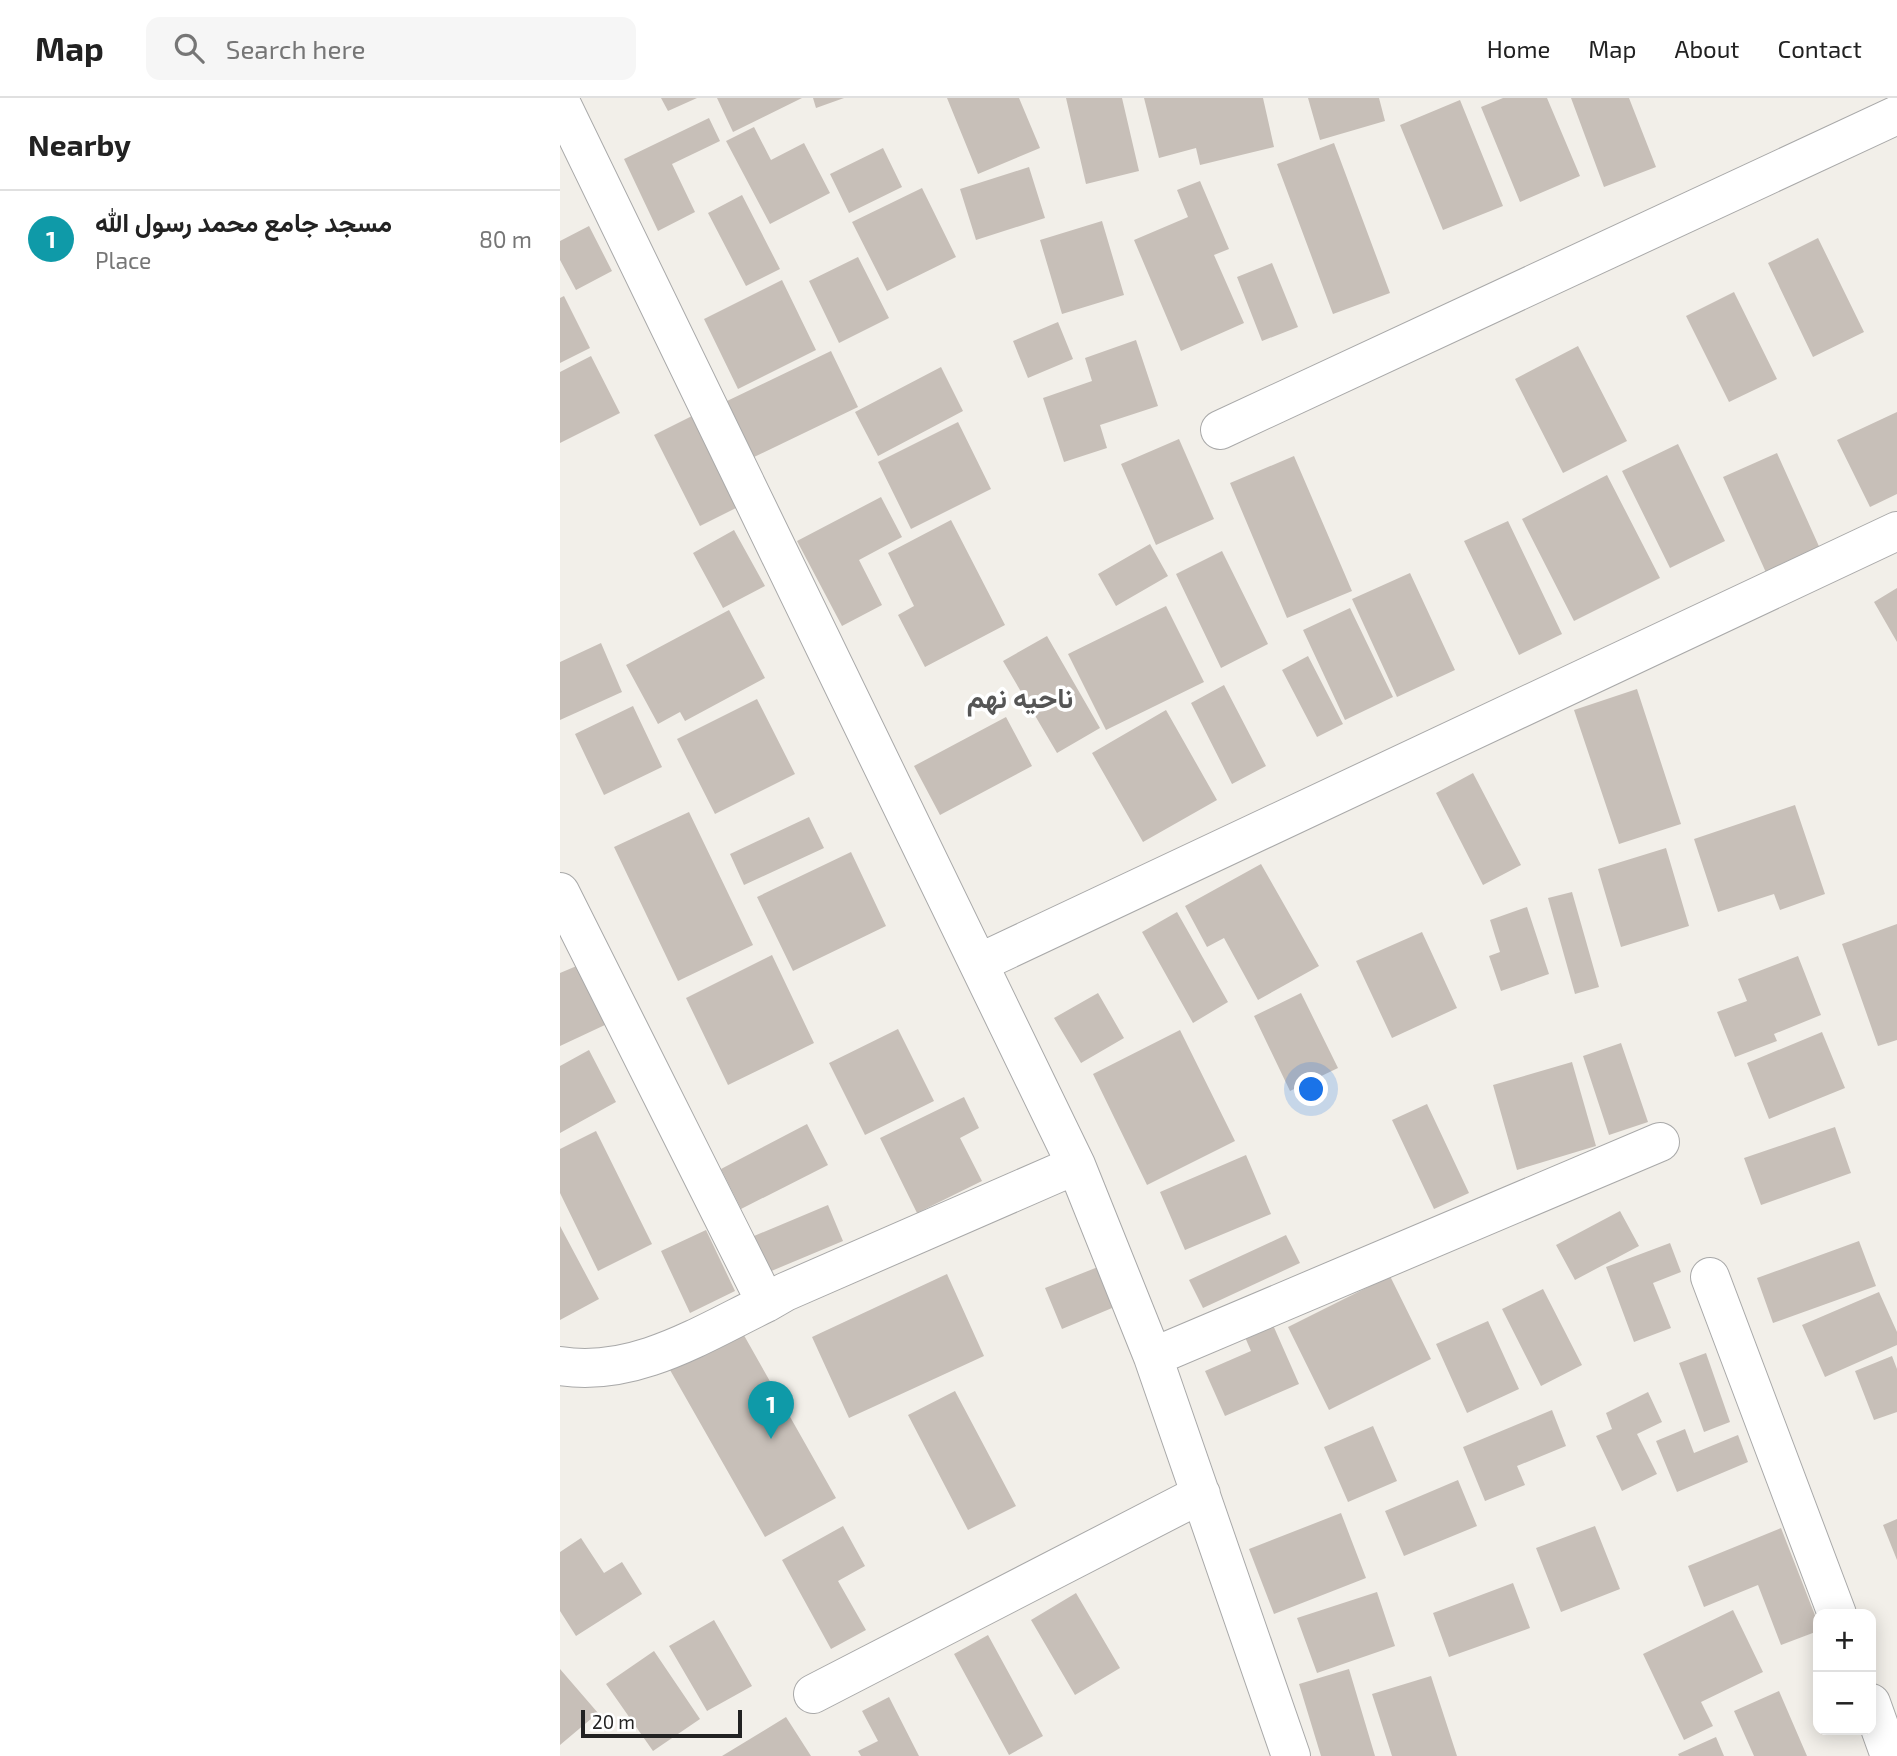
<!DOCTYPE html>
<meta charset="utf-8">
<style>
body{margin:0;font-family:"Exo 2",Vazirmatn,sans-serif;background:#f6f6f6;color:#222}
.controls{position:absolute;right:21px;bottom:21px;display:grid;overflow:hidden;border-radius:14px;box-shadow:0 4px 18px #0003}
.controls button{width:63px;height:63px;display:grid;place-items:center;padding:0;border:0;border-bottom:2px solid #e0e0e0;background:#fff;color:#222;font:35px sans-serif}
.scale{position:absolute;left:21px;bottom:18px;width:161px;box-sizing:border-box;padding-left:7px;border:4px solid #222;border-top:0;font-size:19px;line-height:24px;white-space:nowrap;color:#222;-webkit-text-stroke:5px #fff;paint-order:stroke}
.you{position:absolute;left:752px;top:992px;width:24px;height:24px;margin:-18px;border:5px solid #fff;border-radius:50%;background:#1a73e8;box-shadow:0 0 0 10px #1a73e833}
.badge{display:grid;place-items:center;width:46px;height:46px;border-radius:50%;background:#d40000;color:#fff;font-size:23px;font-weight:700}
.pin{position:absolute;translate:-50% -58px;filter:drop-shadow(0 2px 4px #0008)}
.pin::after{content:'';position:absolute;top:37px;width:24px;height:21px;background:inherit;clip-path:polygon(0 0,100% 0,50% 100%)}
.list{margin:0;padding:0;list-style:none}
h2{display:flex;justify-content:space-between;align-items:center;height:91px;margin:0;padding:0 28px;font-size:30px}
h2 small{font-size:23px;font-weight:400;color:#767676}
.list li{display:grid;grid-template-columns:46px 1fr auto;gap:21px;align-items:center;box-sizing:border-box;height:98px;padding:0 28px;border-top:2px solid #e0e0e0}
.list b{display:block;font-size:26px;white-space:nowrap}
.list p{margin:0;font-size:23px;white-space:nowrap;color:#767676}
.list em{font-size:23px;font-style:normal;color:#767676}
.icon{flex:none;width:38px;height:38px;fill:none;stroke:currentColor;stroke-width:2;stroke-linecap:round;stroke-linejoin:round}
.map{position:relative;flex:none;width:1337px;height:1658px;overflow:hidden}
header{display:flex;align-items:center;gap:42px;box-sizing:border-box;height:98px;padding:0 35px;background:#fff;border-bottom:2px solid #e0e0e0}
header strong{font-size:33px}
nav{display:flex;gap:38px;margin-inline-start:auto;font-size:24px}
.search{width:490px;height:63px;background:#f6f6f6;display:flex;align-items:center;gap:18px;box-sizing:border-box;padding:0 24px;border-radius:14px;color:#767676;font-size:26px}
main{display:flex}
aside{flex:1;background:#fff}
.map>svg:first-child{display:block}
.building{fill:#c7bfb8}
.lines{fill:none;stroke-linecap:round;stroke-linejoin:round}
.street-casing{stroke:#a9a9a9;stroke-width:40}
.street{stroke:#fff;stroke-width:38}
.labels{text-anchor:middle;stroke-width:7;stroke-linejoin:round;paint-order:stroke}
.district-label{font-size:28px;font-weight:bold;fill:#555;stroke:#fff}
</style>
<header>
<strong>Map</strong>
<div class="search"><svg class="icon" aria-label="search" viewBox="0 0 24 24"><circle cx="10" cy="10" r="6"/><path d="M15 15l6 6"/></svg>Search here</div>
<nav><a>Home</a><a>Map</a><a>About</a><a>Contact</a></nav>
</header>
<main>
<aside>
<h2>Nearby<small></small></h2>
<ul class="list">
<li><span class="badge" style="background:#0f9aa8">1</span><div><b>مسجد جامع محمد رسول الله</b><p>Place</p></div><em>80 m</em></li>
</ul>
</aside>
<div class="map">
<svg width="1337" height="1658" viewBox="0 0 1337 1658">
<rect width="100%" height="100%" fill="#f2efe9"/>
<!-- building -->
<path class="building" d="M 101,0 L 137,0 L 108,13 Z
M 157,0 L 242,0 L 173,34 Z
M 253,0 L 284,0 L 256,10 Z
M 387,0 L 459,0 L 480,50 L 418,76 Z
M 506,0 L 562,0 L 579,73 L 526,86 Z
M 584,0 L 703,0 L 714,49 L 640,67 L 636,50 L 599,60 Z
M 748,0 L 819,0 L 825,23 L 760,42 Z
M 943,0 L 987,0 L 1020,78 L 960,104 L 921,9 Z
M 1011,0 L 1069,0 L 1096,69 L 1044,89 Z
M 900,2 L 943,108 L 883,132 L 840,27 Z
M 149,20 L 160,43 L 112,66 L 135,114 L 98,133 L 64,61 Z
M 194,29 L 211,62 L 244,45 L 270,95 L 210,126 L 166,43 Z
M 774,45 L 830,195 L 773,216 L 717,66 Z
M 323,50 L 342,89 L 289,115 L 270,76 Z
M 469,69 L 485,120 L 416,142 L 400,91 Z
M 640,83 L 669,151 L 654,157 L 684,225 L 621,253 L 574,142 L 628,119 L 617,92 Z
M 362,90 L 396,159 L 327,193 L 292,124 Z
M 182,97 L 220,171 L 186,188 L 148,115 Z
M 542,123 L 564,197 L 502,216 L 480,142 Z
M 29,128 L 52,173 L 16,192 L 0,162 L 0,143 Z
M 1258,140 L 1304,234 L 1253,259 L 1208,165 Z
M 298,159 L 329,220 L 279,245 L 249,183 Z
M 712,165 L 738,229 L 702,243 L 677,179 Z
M 222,182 L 256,252 L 178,291 L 144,221 Z
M 1174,194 L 1217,281 L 1169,304 L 1126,218 Z
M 4,198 L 30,250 L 0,265 L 0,200 Z
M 498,224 L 513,261 L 468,280 L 453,243 Z
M 576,242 L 598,308 L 540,327 L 547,350 L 504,364 L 483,300 L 532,283 L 525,260 Z
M 1018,248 L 1067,343 L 1003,375 L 955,281 Z
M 271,253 L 298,309 L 194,359 L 167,303 Z
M 31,258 L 60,315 L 0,345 L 0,274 Z
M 381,269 L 403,313 L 318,358 L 295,314 Z
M 1337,314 L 1337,396 L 1310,409 L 1277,342 Z
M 132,318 L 178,409 L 140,428 L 94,337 Z
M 398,324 L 431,391 L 351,431 L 318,364 Z
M 619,341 L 654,421 L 596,447 L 561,366 Z
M 1118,346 L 1165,443 L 1110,470 L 1062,373 Z
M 1217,355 L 1262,455 L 1208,479 L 1163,379 Z
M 734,358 L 792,493 L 727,520 L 670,385 Z
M 1047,377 L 1100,480 L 1014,523 L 962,421 Z
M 321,399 L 342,439 L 299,462 L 322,507 L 282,528 L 237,443 Z
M 391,422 L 445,527 L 365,569 L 338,517 L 354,508 L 328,455 Z
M 948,423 L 1002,536 L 959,557 L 904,443 Z
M 174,432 L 205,488 L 163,510 L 133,455 Z
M 590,446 L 608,478 L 556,508 L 538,476 Z
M 662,453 L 708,546 L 661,570 L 616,476 Z
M 850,475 L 895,572 L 837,599 L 792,501 Z
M 1337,490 L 1337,544 L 1314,504 Z
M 606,508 L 644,584 L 546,632 L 508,556 Z
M 790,510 L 833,599 L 785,622 L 743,532 Z
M 169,512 L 205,580 L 125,623 L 120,614 L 98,626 L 66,567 Z
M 487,538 L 540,630 L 497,655 L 443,563 Z
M 41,545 L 62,594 L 0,622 L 0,564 Z
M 748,558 L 783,626 L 757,639 L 722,572 Z
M 664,587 L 706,668 L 672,686 L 631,605 Z
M 1077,591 L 1121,726 L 1059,746 L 1014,612 Z
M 197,601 L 235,676 L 155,716 L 117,641 Z
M 73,608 L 102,669 L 44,697 L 15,636 Z
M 606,612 L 657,702 L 583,744 L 532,655 Z
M 446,619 L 472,668 L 380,717 L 354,668 Z
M 913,675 L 961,767 L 923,787 L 876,695 Z
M 1235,707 L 1265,796 L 1220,812 L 1214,796 L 1158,814 L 1134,741 Z
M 129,714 L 193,847 L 118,883 L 54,749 Z
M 249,719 L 264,750 L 184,787 L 170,756 Z
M 1106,750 L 1129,828 L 1061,849 L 1038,771 Z
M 291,754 L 326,828 L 233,873 L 197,799 Z
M 701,766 L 759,868 L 698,902 L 664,840 L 647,849 L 625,808 Z
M 1012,794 L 1039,889 L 1015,896 L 988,800 Z
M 967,809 L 989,876 L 941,893 L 929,858 L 940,854 L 930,822 Z
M 617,814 L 668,904 L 633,925 L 582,834 Z
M 1337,826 L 1337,942 L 1318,948 L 1282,846 Z
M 862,834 L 897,910 L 832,940 L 796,863 Z
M 212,857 L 254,945 L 168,987 L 126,900 Z
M 1238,858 L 1261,917 L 1214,936 L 1217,943 L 1175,959 L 1157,914 L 1187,903 L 1178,881 Z
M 19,867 L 47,926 L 0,948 L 0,875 Z
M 538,895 L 564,940 L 521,965 L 494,920 Z
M 741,895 L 778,970 L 730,993 L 694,918 Z
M 338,931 L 374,1003 L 305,1037 L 269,965 Z
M 620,932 L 675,1043 L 587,1087 L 533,976 Z
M 1262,934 L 1285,990 L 1209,1021 L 1187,965 Z
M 1061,945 L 1088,1024 L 1049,1037 L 1023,958 Z
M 29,952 L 56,1004 L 0,1035 L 0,968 Z
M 1012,964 L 1036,1048 L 957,1072 L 933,987 Z
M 404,999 L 419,1030 L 400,1040 L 422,1083 L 357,1115 L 320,1040 Z
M 867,1006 L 909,1095 L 874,1111 L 832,1022 Z
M 247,1026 L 268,1067 L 181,1111 L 161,1071 Z
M 1275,1029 L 1291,1075 L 1201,1107 L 1184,1060 Z
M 36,1033 L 92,1146 L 38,1173 L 0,1095 L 0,1051 Z
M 686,1057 L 711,1116 L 625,1152 L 600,1094 Z
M 268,1107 L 283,1143 L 209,1174 L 194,1138 Z
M 1060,1113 L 1079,1148 L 1015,1182 L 996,1147 Z
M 0,1128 L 39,1201 L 0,1222 Z
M 146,1132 L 175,1193 L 130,1215 L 101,1153 Z
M 726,1137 L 740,1165 L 643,1210 L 629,1182 Z
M 1299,1143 L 1316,1188 L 1213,1225 L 1197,1180 Z
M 1110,1145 L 1121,1174 L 1093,1185 L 1111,1230 L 1074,1244 L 1046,1169 Z
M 548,1165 L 564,1205 L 502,1231 L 485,1190 Z
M 387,1176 L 424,1258 L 289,1320 L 252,1239 Z
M 830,1178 L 871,1261 L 769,1312 L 728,1229 Z
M 983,1191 L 1022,1267 L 981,1288 L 942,1211 Z
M 1319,1194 L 1337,1234 L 1337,1247 L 1265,1279 L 1242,1227 Z
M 709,1218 L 739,1286 L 665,1318 L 645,1273 L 691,1253 L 681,1230 Z
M 928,1223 L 959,1291 L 907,1315 L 876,1246 Z
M 181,1232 L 276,1400 L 205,1439 L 110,1272 Z
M 1146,1255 L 1170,1324 L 1144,1334 L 1119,1265 Z
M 1332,1258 L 1337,1271 L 1337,1314 L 1314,1322 L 1295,1273 Z
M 395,1293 L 456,1408 L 408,1432 L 348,1317 Z
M 1088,1294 L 1102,1324 L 1077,1336 L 1097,1376 L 1062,1393 L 1036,1338 L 1052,1331 L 1046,1315 Z
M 992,1312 L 1006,1348 L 957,1368 L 965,1387 L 925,1403 L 903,1349 Z
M 813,1328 L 837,1383 L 788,1404 L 764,1349 Z
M 1125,1331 L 1134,1355 L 1178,1337 L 1188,1364 L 1117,1394 L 1096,1343 Z
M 898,1382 L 917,1428 L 844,1458 L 825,1413 Z
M 781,1415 L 806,1480 L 714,1516 L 689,1451 Z
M 1337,1421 L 1337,1462 L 1323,1427 Z
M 283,1428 L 305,1468 L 278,1483 L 306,1532 L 271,1551 L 222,1462 Z
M 1035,1428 L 1060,1491 L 1001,1514 L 976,1450 Z
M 1221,1430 L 1258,1525 L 1258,1533 L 1221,1547 L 1198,1487 L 1144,1509 L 1128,1468 Z
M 21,1440 L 44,1475 L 62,1464 L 82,1496 L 16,1538 L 0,1513 L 0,1454 Z
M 953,1485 L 970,1530 L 889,1559 L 873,1515 Z
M 817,1494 L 835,1548 L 757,1575 L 737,1520 Z
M 516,1495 L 560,1570 L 515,1597 L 471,1522 Z
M 1173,1512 L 1203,1574 L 1141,1604 L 1153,1628 L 1124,1642 L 1083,1556 Z
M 154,1522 L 192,1588 L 147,1613 L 109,1548 Z
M 428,1537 L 483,1638 L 449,1657 L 394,1556 Z
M 94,1553 L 140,1621 L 93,1653 L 46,1586 Z
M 0,1571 L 38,1615 L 0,1647 Z
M 789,1571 L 815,1658 L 761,1658 L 739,1586 Z
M 871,1578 L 897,1658 L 832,1658 L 812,1596 Z
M 1219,1593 L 1247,1658 L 1194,1658 L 1174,1613 Z
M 329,1599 L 359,1658 L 301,1658 L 298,1653 L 318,1643 L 302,1613 Z
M 226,1619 L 251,1658 L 162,1658 Z
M 1156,1639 L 1164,1658 L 1119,1658 L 1118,1656 Z"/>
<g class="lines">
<defs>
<path id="street" d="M 0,3 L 516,1067 L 593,1259 L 731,1658
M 660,332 L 1337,17
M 0,794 L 206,1205 L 225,1194 L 516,1067
M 419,865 L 1337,433
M 1150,1179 L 1277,1516
M 593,1259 L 1100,1044
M 0,1268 C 74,1280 142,1236 206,1205
M 253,1596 L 641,1396
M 1311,1605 L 1330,1658"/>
</defs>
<!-- street casing -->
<use href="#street" class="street-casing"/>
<!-- street -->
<use href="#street" class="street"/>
</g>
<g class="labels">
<!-- district labels -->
<g class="district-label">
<text x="460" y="610">ناحیه نهم</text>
</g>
</g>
</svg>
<div class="controls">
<button>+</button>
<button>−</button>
</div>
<div class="scale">20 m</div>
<div class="you"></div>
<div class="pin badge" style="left:211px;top:1341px;background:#0f9aa8">1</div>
</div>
</main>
